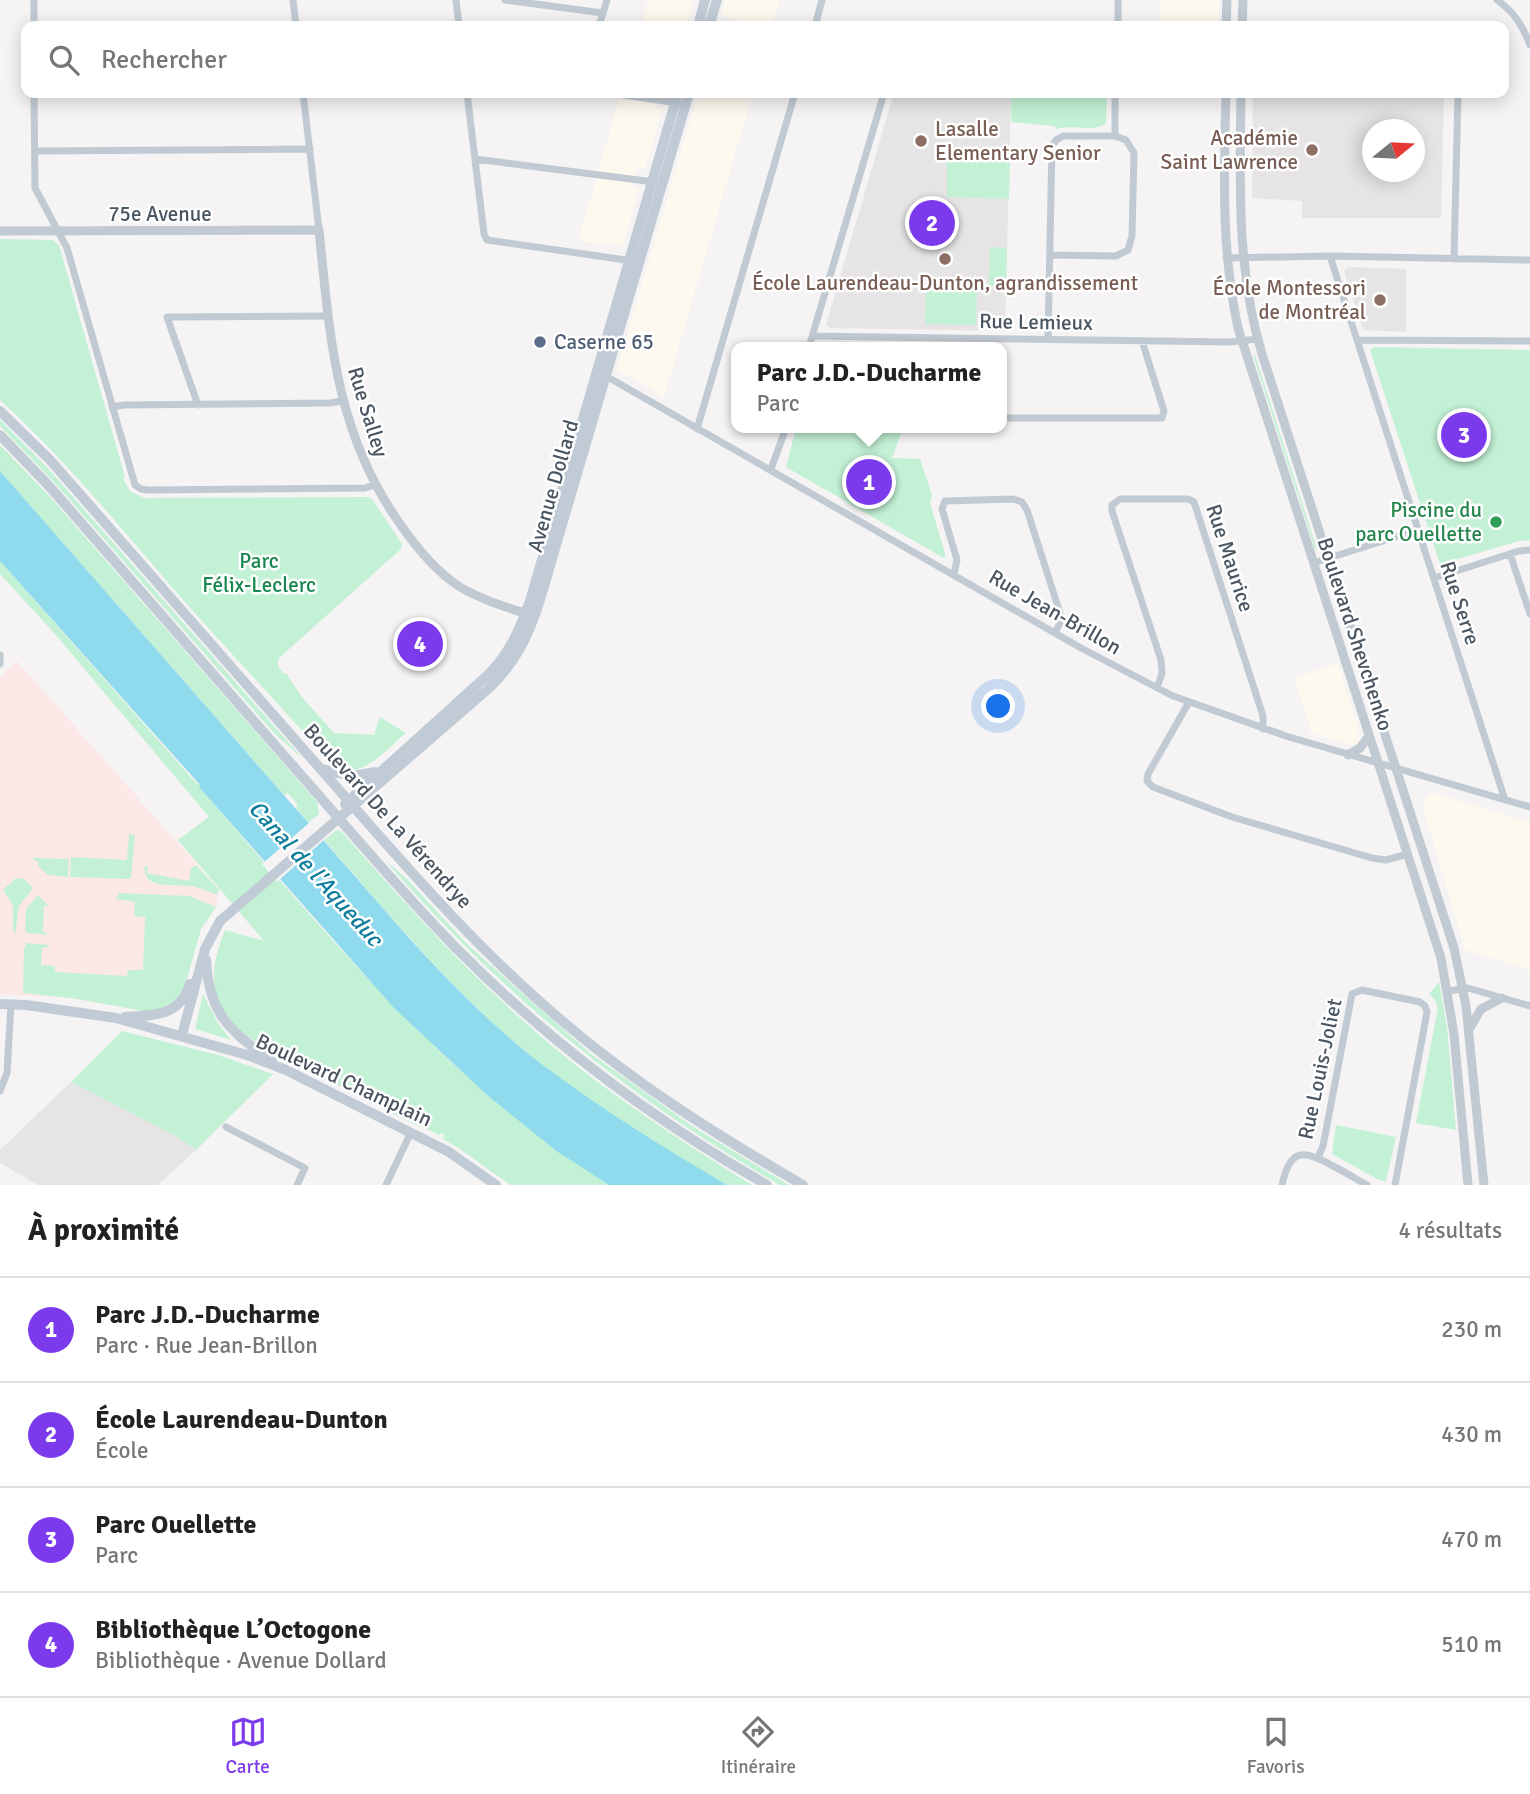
<!DOCTYPE html>
<html lang="fr">
<meta charset="utf-8">
<style>
body{margin:0;font-family:Signika,sans-serif;background:#f6f6f6;color:#222}
.compass{position:absolute;left:1362px;top:119px;width:63px;height:63px;border-radius:50%;background:#fff;box-shadow:0 4px 18px #0003;rotate:72deg}
.you{position:absolute;left:999px;top:707px;width:24px;height:24px;margin:-18px;border:5px solid #fff;border-radius:50%;background:#1a73e8;box-shadow:0 0 0 10px #1a73e833}
.badge{display:grid;place-items:center;width:46px;height:46px;border-radius:50%;background:#7c3aed;color:#fff;font-size:23px;font-weight:700}
.pin{position:absolute;translate:-50% -50%;border:4px solid #fff;box-shadow:0 2px 7px #0006}
.popup{position:absolute;left:731px;top:342px;width:276px;height:91px;box-sizing:border-box;display:grid;place-content:center;border-radius:14px;background:#fff;filter:drop-shadow(0 2px 5px #0005);font-size:23px;white-space:nowrap;color:#767676}
.popup b{font-size:26px;color:#222}
.popup::after{content:'';position:absolute;left:50%;top:100%;margin-left:-14px;border:14px solid transparent;border-top-color:#fff}
.list{margin:0;padding:0;list-style:none}
h2{display:flex;justify-content:space-between;align-items:center;height:91px;margin:0;padding:0 28px;font-size:30px}
h2 small{font-size:23px;font-weight:400;color:#767676}
.list li{display:grid;grid-template-columns:46px 1fr auto;gap:21px;align-items:center;box-sizing:border-box;height:105px;padding:0 28px;border-top:2px solid #e0e0e0}
.list b{display:block;font-size:26px;white-space:nowrap}
.list p{margin:0;font-size:23px;white-space:nowrap;color:#767676}
.list em{font-size:23px;font-style:normal;color:#767676}
.icon{flex:none;width:38px;height:38px;fill:none;stroke:currentColor;stroke-width:2;stroke-linecap:round;stroke-linejoin:round}
.map{position:relative;flex:none;width:1530px;height:1185px;overflow:hidden}
.search{position:absolute;background:#fff;box-shadow:0 4px 18px #0003;left:21px;right:21px;top:21px;height:77px;display:flex;align-items:center;gap:18px;box-sizing:border-box;padding:0 24px;border-radius:14px;color:#767676;font-size:26px}
.sheet{height:511px;background:#fff}
nav{display:flex;justify-content:space-around;align-items:center;box-sizing:border-box;height:98px;border-top:2px solid #e0e0e0;background:#fff;font-size:19px;color:#767676}
nav a{display:grid;justify-items:center;gap:4px}
nav .on{color:#7c3aed}
.map>svg:first-child{display:block}
.commercial{fill:#fdf9ef}
.education{fill:#e6e4e5;fill-rule:evenodd}
.medical{fill:#fce8e6}
.green{fill:#c3f1d5}
.water{fill:#90daee}
.pier{fill:#f5f3f3}
.lines{fill:none;stroke-linecap:round;stroke-linejoin:round}
.minor{stroke:#c1cad2;stroke-width:7}
.tertiary{stroke:#c1cad2;stroke-width:9}
.secondary{stroke:#c1cbd6;stroke-width:10}
.education-dot{fill:#8d6e63;stroke:#fff;stroke-width:2.5}
.service-dot{fill:#5c6f8a;stroke:#fff;stroke-width:2.5}
.leisure-dot{fill:#2e9e5b;stroke:#fff;stroke-width:2.5}
.labels{text-anchor:middle;stroke-width:5;stroke-linejoin:round;paint-order:stroke}
.education-label{font-size:21px;fill:#785e54;stroke:#fff;text-anchor:end}
.street-label{font-size:21px;fill:#4a5661;stroke:#fff}
.service-label{font-size:21px;fill:#4e5e75;stroke:#fff;text-anchor:start}
.leisure-label{font-size:21px;fill:#27864d;stroke:#fff;text-anchor:end}
.park-label{font-size:21px;fill:#17864f;stroke:#fff}
.water-label{font-size:23px;font-style:italic;fill:#0c7c9b;stroke:#fff}
</style>
<div class="map">
<svg width="1530" height="1185" viewBox="0 0 1530 1185">
<rect width="100%" height="100%" fill="#f5f3f3"/>
<!-- commercial -->
<path class="commercial" d="M 648,0 L 694,0 L 687,26 L 641,26 Z
M 725,0 L 780,0 L 772,26 L 757,26 L 723,16 L 722,12 Z
M 1160,0 L 1219,0 L 1219,26 L 1160,26 Z
M 621,93 L 659,93 L 655,108 L 662,109 L 645,169 L 636,168 L 631,187 L 639,188 L 623,246 L 578,241 Z
M 698,93 L 753,93 L 664,397 L 617,369 Z
M 1338,663 L 1358,726 L 1357,731 L 1361,736 L 1358,743 L 1353,745 L 1308,732 L 1311,729 L 1294,678 Z
M 1434,793 L 1530,823 L 1530,970 L 1465,950 L 1423,808 L 1423,803 L 1428,795 Z"/>
<!-- education -->
<path class="education" d="M 894,93 L 1011,93 L 1005,331 L 830,328 L 826,325 Z
M 1253,93 L 1444,93 L 1441,218 L 1302,218 L 1302,201 L 1252,198 ZM 1372,130 L 1414,130 L 1414,172 L 1372,172 Z
M 1347,267 L 1406,269 L 1406,332 L 1363,330 L 1344,271 Z
M 71,1082 L 176,1136 L 196,1150 L 158,1185 L 38,1185 L 0,1163 L 0,1150 Z"/>
<!-- medical -->
<path class="medical" d="M 17,661 L 219,890 L 216,907 L 201,929 L 197,942 L 184,989 L 112,1005 L 71,998 L 0,994 L 0,677 Z"/>
<!-- green -->
<path class="green" d="M 1011,93 L 1107,93 L 1106,123 C 1094,133 1072,124 1057,129 L 1054,126 L 1011,122 Z
M 947,158 L 1010,160 L 1009,199 L 947,197 Z
M 0,239 L 53,240 L 59,245 L 125,477 L 123,479 L 130,491 L 144,498 L 368,497 L 372,499 L 402,544 L 401,549 L 279,658 C 276,665 279,668 284,674 L 286,673 L 301,696 L 334,733 L 374,735 L 380,717 L 406,733 C 385,750 360,784 332,764 C 281,706 228,651 177,593 C 120,527 65,459 0,400 Z
M 990,247 L 1007,248 L 1006,287 L 989,286 Z
M 926,287 L 977,289 L 976,325 L 925,324 Z
M 1374,347 L 1530,350 L 1530,540 L 1519,541 L 1440,564 L 1370,350 Z
M 1253,355 L 1255,355 L 1317,549 L 1315,549 Z
M 0,420 L 45,465 L 303,759 L 274,733 L 54,482 L 0,426 Z
M 796,428 L 903,428 L 892,458 L 920,459 L 932,495 L 930,503 L 946,557 L 942,557 L 786,467 Z
M 0,445 L 51,498 L 317,802 L 319,814 L 308,823 L 296,808 L 298,805 L 288,793 L 284,795 L 0,471 Z
M 0,561 L 196,783 L 200,785 L 200,788 C 325,932 446,1083 610,1185 L 510,1185 L 463,1151 L 443,1139 L 444,1135 L 441,1133 L 439,1135 L 421,1126 L 420,1127 C 389,1112 359,1096 328,1080 C 295,1062 240,1042 222,1008 C 208,981 215,956 225,930 L 264,941 L 178,840 L 209,817 L 55,634 L 0,574 Z
M 337,830 L 342,832 C 395,892 448,952 507,1006 C 581,1076 666,1132 752,1185 L 727,1185 L 717,1180 C 657,1144 598,1108 543,1066 C 460,1001 393,919 324,840 Z
M 129,834 L 135,835 L 131,879 L 70,877 L 71,857 L 127,860 Z
M 31,858 L 69,859 L 68,877 L 48,875 L 37,865 L 39,863 Z
M 385,860 L 405,877 L 468,945 L 591,1054 L 695,1128 L 789,1185 L 780,1185 C 627,1097 500,993 385,860 Z
M 196,865 L 219,890 L 217,895 C 208,891 199,887 190,886 C 175,884 141,890 145,866 L 148,866 L 147,873 L 189,881 L 191,869 Z
M 16,878 L 24,879 L 33,888 L 19,906 L 15,934 L 13,931 L 13,905 L 3,890 Z
M 119,893 L 189,896 L 216,907 L 201,929 L 184,989 L 176,1001 L 162,1009 L 144,1011 L 71,998 L 23,993 L 24,948 L 27,943 L 49,945 L 49,947 L 42,948 L 41,965 L 55,966 L 55,972 L 127,976 L 128,970 L 143,970 L 145,917 L 134,916 L 135,902 L 116,899 Z
M 38,895 L 48,906 L 44,906 L 43,932 L 49,935 L 28,933 L 25,931 L 26,909 Z
M 1439,982 L 1447,1027 L 1456,1130 L 1416,1123 L 1438,1008 L 1435,1000 L 1429,994 Z
M 203,994 L 218,1023 L 231,1040 L 195,1029 Z
M 122,1031 L 218,1055 L 273,1074 L 196,1150 L 176,1136 L 71,1082 Z
M 1336,1125 L 1396,1137 L 1386,1181 L 1381,1181 L 1332,1154 Z"/>
<!-- water -->
<path class="water" d="M 0,471 L 409,938 C 450,983 495,1029 544,1066 C 603,1110 664,1148 727,1185 L 609,1185 L 555,1150 L 487,1095 L 394,1008 L 199,787 L 200,785 L 0,561 Z"/>
<!-- pier -->
<path class="pier" d="M 310,822 L 325,839 L 277,882 L 262,864 Z"/>
<g class="lines">
<!-- minor -->
<path class="minor" d="M 34,0 L 34,26
M 293,0 L 296,26
M 456,0 L 459,26
M 505,0 L 603,13
M 1497,0 C 1514,12 1523,26 1530,45
M 707,22 L 722,26
M 599,26 L 607,0
M 815,26 L 822,0
M 1118,26 L 1118,0
M 34,93 L 35,188 L 67,248 L 135,485 L 141,489 L 148,490 L 365,488 L 374,485
M 303,93 L 319,230
M 467,93 L 484,234 L 487,240 L 633,261
M 610,93 L 678,103
M 1115,136 L 1115,93
M 35,151 L 310,149
M 475,159 L 654,182
M 1330,256 L 1505,800
M 1226,258 L 1330,256 L 1530,260
M 1454,259 L 1458,93
M 813,336 L 1230,342 L 1258,339
M 1048,339 L 1052,146 L 1056,140 L 1063,136 L 1115,136 L 1126,140 L 1134,153 L 1132,236 L 1128,250 L 1116,256 L 1050,255
M 1357,340 L 1530,341
M 809,347 L 884,93
M 604,375 L 1081,648 L 1173,696 L 1289,737 L 1530,807
M 198,405 L 167,317 L 329,316
M 112,407 L 124,405 L 330,403 L 342,401
M 1002,418 L 1162,418 L 1164,411 L 1142,341
M 697,429 L 795,93
M 771,469 L 786,428
M 1510,554 L 1530,614
M 1313,563 L 1418,530
M 954,574 L 957,560 L 942,509 L 945,501 L 1013,499 L 1022,502 L 1027,510 L 1060,613 L 1060,623 L 1055,633
M 1434,578 L 1519,551 L 1530,550
M 0,655 L 0,664
M 1157,688 L 1162,673 L 1161,660 L 1112,511 L 1112,505 L 1120,499 L 1188,499 L 1194,502 L 1263,716 L 1263,729
M 1189,702 L 1148,774 L 1147,781 L 1153,787 L 1232,817 L 1372,858 L 1386,860 L 1408,854
M 1448,991 L 1468,988 L 1530,1006
M 0,1091 L 7,1073 L 11,1005
M 226,1127 L 305,1168 L 297,1185
M 1318,1157 L 1323,1146 L 1352,994 L 1362,990 L 1420,1002 L 1425,1006 L 1427,1012 L 1395,1185
M 386,1185 L 411,1132
M 1282,1185 C 1290,1147 1304,1150 1333,1166 C 1345,1172 1356,1179 1367,1185"/>
<!-- tertiary -->
<path class="tertiary" d="M 1226,26 L 1227,0
M 1242,26 L 1243,0
M 1226,93 C 1224,172 1221,250 1238,328 L 1441,958 L 1454,1034 L 1468,1185
M 1241,93 C 1240,181 1236,268 1262,354 L 1454,948 L 1466,1006 L 1484,1185
M 0,231 L 319,230 C 330,337 335,430 398,521 C 415,546 435,571 460,587 C 482,600 506,607 530,615
M 1348,755 L 1360,748 L 1369,736
M 1470,1028 L 1481,1009 L 1502,998"/>
<!-- secondary -->
<path class="secondary" d="M 698,26 L 705,0
M 709,26 L 717,0
M 0,411 L 50,460 C 142,564 233,670 325,774 C 402,862 477,950 567,1025 C 640,1087 720,1137 803,1185
M 0,435 L 49,486 C 128,577 207,667 286,758 C 342,821 396,887 456,948 C 548,1041 653,1120 767,1185
M 321,769 L 352,776 L 376,772
M 345,804 L 489,674 C 510,652 520,629 530,601 L 678,93
M 206,960 C 209,1015 230,1031 272,1061
M 0,1004 L 26,1005 L 116,1018 L 247,1055 L 286,1070 L 449,1152 L 496,1185
M 125,1017 C 155,1015 179,1017 190,984
M 182,1035 L 205,949 L 220,921 L 488,689 C 515,664 528,637 539,603 L 689,93"/>
</g>
<!-- markers -->
<g class="education-dot">
<circle cx="921" cy="141" r="7"/>
<circle cx="1312" cy="150" r="7"/>
<circle cx="945" cy="259" r="7"/>
<circle cx="1380" cy="300" r="7"/>
</g>
<circle class="service-dot" cx="540" cy="342" r="7"/>
<circle class="leisure-dot" cx="1496" cy="522" r="7"/>
<g class="labels">
<!-- education labels -->
<g class="education-label">
<text x="935" y="136" text-anchor="start">Lasalle<tspan x="935" dy="24">Elementary Senior</tspan></text>
<text x="1298" y="145">Académie<tspan x="1298" dy="24">Saint Lawrence</tspan></text>
<text x="945" y="290" text-anchor="middle">École Laurendeau-Dunton, agrandissement</text>
<text x="1366" y="295">École Montessori<tspan x="1366" dy="24">de Montréal</tspan></text>
</g>
<!-- street labels -->
<g class="street-label">
<text x="160" y="221">75e Avenue</text>
<text transform="translate(1036 322) rotate(1)" y="7">Rue Lemieux</text>
<text transform="translate(368 412) rotate(73)" y="7">Rue Salley</text>
<text transform="translate(553 486) rotate(-74)" y="7">Avenue Dollard</text>
<text transform="translate(1230 558) rotate(72)" y="7">Rue Maurice</text>
<text transform="translate(1460 603) rotate(72)" y="7">Rue Serre</text>
<text transform="translate(1055 612) rotate(30)" y="7">Rue Jean-Brillon</text>
<text transform="translate(1355 634) rotate(72)" y="7">Boulevard Shevchenko</text>
<text transform="translate(388 816) rotate(48)" y="7">Boulevard De La Vérendrye</text>
<text transform="translate(1320 1069) rotate(-78)" y="7">Rue Louis-Joliet</text>
<text transform="translate(344 1080) rotate(25)" y="7">Boulevard Champlain</text>
</g>
<!-- service labels -->
<g class="service-label">
<text x="554" y="349">Caserne 65</text>
</g>
<!-- leisure labels -->
<g class="leisure-label">
<text x="1482" y="517">Piscine du<tspan x="1482" dy="24">parc Ouellette</tspan></text>
</g>
<!-- park labels -->
<g class="park-label">
<text x="259" y="568">Parc<tspan x="259" dy="24">Félix-Leclerc</tspan></text>
</g>
<!-- water labels -->
<g class="water-label">
<text transform="translate(316 873) rotate(48)" y="8">Canal de l'Aqueduc</text>
</g>
</g>
</svg>
<svg class="compass" viewBox="-18 -18 36 36"><path d="M0-13l5 13h-10z" fill="#e53935"/><path d="M0 13l5-13h-10z" fill="#767676"/></svg>
<div class="you"></div>
<div class="pin badge" style="left:869px;top:482px">1</div>
<div class="popup"><b>Parc J.D.-Ducharme</b>Parc</div>
<div class="pin badge" style="left:932px;top:223px">2</div>
<div class="pin badge" style="left:1464px;top:435px">3</div>
<div class="pin badge" style="left:420px;top:644px">4</div>
<div class="search"><svg class="icon" aria-label="search" viewBox="0 0 24 24"><circle cx="10" cy="10" r="6"/><path d="M15 15l6 6"/></svg>Rechercher</div>
</div>
<section class="sheet">
<h2>À proximité<small>4 résultats</small></h2>
<ul class="list">
<li><span class="badge">1</span><div><b>Parc J.D.-Ducharme</b><p>Parc · Rue Jean-Brillon</p></div><em>230 m</em></li>
<li><span class="badge">2</span><div><b>École Laurendeau-Dunton</b><p>École</p></div><em>430 m</em></li>
<li><span class="badge">3</span><div><b>Parc Ouellette</b><p>Parc</p></div><em>470 m</em></li>
<li><span class="badge">4</span><div><b>Bibliothèque L’Octogone</b><p>Bibliothèque · Avenue Dollard</p></div><em>510 m</em></li>
</ul>
</section>
<nav>
<a class="on"><svg class="icon" aria-label="map" viewBox="0 0 24 24"><path d="M3 6l6-2 6 2 6-2v14l-6 2-6-2-6 2zM9 4v14M15 6v14"/></svg>Carte</a>
<a><svg class="icon" aria-label="directions" viewBox="0 0 24 24"><path d="M12 3l9 9-9 9-9-9zM9 14v-3h6M13 9l2 2-2 2"/></svg>Itinéraire</a>
<a><svg class="icon" aria-label="saved" viewBox="0 0 24 24"><path d="M7 4h10v16l-5-4-5 4z"/></svg>Favoris</a>
</nav>
